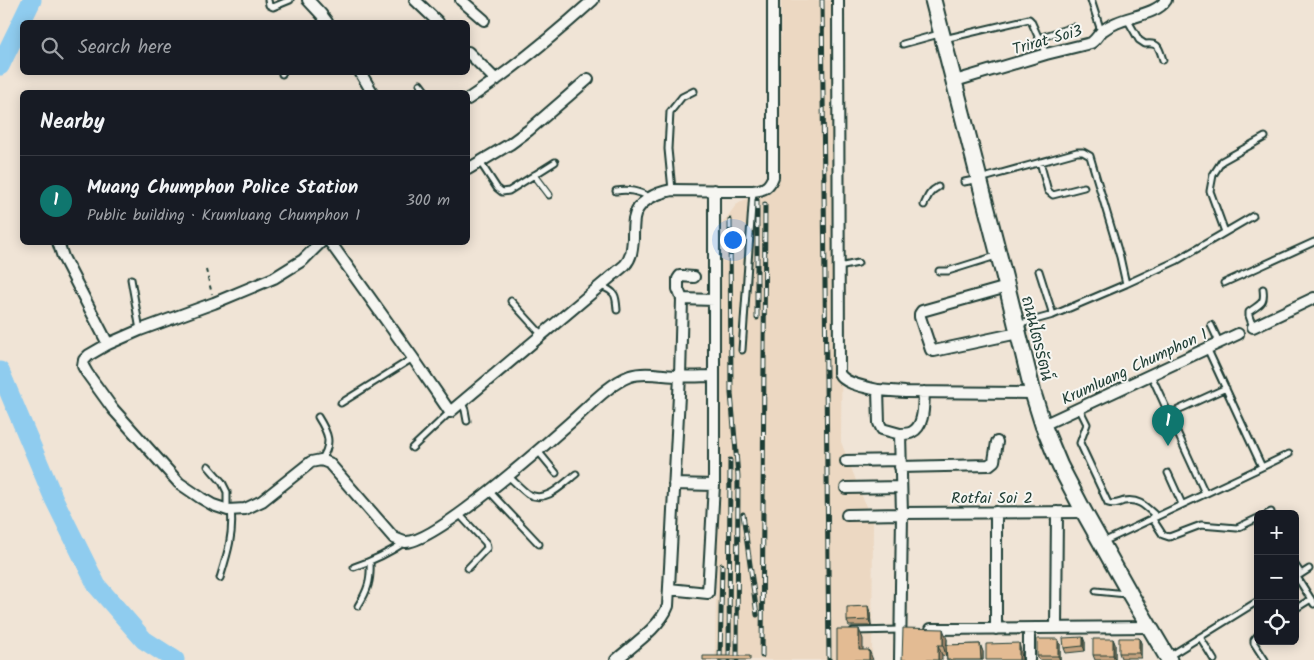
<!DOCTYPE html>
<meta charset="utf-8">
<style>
body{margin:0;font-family:Kalam,"Playpen Sans Thai",sans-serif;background:#242831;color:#f1f3f6}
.controls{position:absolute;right:15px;bottom:15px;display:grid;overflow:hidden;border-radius:8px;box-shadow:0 2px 12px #0003}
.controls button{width:45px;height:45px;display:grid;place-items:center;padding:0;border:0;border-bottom:1px solid #363941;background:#171b24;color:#f1f3f6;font:25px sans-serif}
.you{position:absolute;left:732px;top:239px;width:18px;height:18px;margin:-12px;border:4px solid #fff;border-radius:50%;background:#1a73e8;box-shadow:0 0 0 8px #1a73e833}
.badge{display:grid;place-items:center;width:32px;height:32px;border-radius:50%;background:#0f766e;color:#fff;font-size:16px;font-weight:700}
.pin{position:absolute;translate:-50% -41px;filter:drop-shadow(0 1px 2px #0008)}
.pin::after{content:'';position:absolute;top:26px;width:18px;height:15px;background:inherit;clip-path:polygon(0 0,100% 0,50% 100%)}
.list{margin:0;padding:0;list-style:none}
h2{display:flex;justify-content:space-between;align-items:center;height:65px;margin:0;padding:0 20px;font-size:21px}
h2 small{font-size:16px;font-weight:400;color:#9ea1a6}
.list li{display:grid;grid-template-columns:32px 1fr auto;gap:15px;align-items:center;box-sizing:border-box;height:90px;padding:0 20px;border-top:1px solid #363941}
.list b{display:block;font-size:19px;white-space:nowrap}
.list p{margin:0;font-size:16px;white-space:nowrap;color:#9ea1a6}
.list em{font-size:16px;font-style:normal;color:#9ea1a6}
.icon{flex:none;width:28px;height:28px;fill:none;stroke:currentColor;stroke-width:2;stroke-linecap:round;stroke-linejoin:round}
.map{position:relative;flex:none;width:1314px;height:660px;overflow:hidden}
.search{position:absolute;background:#171b24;box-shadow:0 2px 12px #0003;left:20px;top:20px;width:450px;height:55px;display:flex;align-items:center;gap:12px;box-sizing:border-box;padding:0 18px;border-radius:8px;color:#9ea1a6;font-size:19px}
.panel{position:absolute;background:#171b24;box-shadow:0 2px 12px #0003;left:20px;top:90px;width:450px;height:155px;border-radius:8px}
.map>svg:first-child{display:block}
.built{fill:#ecd8c2}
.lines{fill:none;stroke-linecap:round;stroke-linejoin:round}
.river{stroke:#8fccef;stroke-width:19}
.service-casing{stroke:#1f3d34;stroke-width:9}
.minor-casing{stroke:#1f3d34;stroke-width:14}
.secondary-casing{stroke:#1f3d34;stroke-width:19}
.path{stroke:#1f3d34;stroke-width:2;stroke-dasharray:4 4;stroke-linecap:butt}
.service{stroke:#f6f6f2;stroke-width:5}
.minor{stroke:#f6f6f2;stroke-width:10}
.secondary{stroke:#f6f6f2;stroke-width:15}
.rail-casing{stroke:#1f3d34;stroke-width:5}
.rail{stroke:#f6f6f2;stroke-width:3;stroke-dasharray:9;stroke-linecap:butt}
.wall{fill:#c3a17e;stroke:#1f3d34}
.shaded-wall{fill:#9f8367;stroke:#1f3d34}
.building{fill:#e3bb93;stroke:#1f3d34}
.labels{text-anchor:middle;stroke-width:4;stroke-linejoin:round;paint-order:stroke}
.street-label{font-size:16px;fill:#1f3d34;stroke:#f6f6f2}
</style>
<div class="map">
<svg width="1314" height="660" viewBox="0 0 1314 660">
<rect width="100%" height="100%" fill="#f0e4d6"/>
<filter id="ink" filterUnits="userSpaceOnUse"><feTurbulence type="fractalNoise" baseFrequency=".02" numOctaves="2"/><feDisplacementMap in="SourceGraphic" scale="10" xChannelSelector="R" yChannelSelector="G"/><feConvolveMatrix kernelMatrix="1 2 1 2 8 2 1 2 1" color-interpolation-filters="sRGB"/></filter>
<g filter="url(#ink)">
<!-- built -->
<path class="built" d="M 781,0 L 841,0 L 843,149 L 841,442 L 873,524 L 872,660 L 715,660 L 722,224 L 736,205 L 778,179 Z"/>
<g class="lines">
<!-- river -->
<path class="river" d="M 0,66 L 32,0
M 0,371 L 54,499 L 97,586 L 144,640 L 175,660"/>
<defs>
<path id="service" d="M 268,0 L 269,5 L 273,7 L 290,0
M 1091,0 L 1101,31
M 1127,19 L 1139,40 L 1145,44 C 1159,42 1159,48 1163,60
M 1039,38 L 1073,27
M 944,39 L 1029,19 L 1031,21 L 1046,54
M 903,44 L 939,34
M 282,74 L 283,72
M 420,84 L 426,92
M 480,162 L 497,188 L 502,192 L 509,191 L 555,162
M 1040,162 L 1048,191 L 1053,195 L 1084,187
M 534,175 L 549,195
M 964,182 L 980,179 L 1077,152 L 1083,152 L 1090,156 L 1120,257 L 1126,284 L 1053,315 L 1017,325
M 672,190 L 668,149 L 670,112 L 682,97 L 694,91
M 616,191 C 629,189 638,191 649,197
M 924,205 C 928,196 930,191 938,187
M 1225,232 L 1210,191 L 1213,175 L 1222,161 L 1265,137
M 839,267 L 858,263
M 939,271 L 948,271 L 996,256
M 1039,271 L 1053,315
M 131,279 L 140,330
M 1224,283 L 1314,242
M 1126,284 L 1176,261 L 1253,216
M 601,286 C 616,292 616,295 617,310
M 511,301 L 542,335
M 1211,325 L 1219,342
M 1253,327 L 1249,316 L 1249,312 C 1261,303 1265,304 1263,289
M 742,350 L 753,191
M 1151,375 L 1205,493
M 341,403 L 413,358
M 462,403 L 465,410 L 467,421
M 1079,408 L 1087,424 L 1080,443 L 1108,503 C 1114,505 1118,503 1124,501 C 1139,498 1146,507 1156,516
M 1169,414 L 1226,388
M 318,417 C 328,433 333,443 321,460
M 412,448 L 450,412
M 538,451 L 556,473
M 208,466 L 222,482 L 227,492 L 227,509
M 1262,467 L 1289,454
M 1168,473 L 1182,504
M 508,476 C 514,481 521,489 528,494 C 546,504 563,484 576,474
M 489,491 L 539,544
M 459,514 L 486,543 L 487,548 L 468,568
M 1267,514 L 1271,512
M 1152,518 L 1163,535 L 1169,537 L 1201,525 L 1237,528 L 1258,518
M 1103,542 L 1262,467 L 1207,348
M 1295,565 L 1301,574
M 354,567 C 372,561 389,553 405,542
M 1297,577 L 1314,604
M 220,578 C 227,555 234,534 231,510
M 1295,578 L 1309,569
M 1096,591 L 1126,594
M 358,606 C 368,590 371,581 370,561
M 1295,609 L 1311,599
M 853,631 L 900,630
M 1258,635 L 1254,640 L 1254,643 L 1265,660
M 1200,637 L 1214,660
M 1168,657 L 1258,601"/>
<path id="minor" d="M 308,0 L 321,14 L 327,22
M 415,0 L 438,22
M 461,0 L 484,20
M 838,0 L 839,373 C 844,384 866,387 878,390 L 879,423 L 882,429 L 900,434 L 902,514 L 900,660
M 468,52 L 496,80
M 360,72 L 372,92
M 955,81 L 1046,54 L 1091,43 C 1096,40 1098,35 1102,31 C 1106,28 1111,25 1116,23 C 1131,16 1157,14 1166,0
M 468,99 C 512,70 553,36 593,0
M 468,169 L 510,144 L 529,130 L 588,79
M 58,242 L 63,257 L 108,344
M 321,242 L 303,260 L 274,278 L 214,303 L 140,330 L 108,344 L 89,355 L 84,360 L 83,366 L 87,373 L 113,409 L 179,483 L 201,498 L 213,505 L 228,510 L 245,509 L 262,501 L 311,462 L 321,460 L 329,463 L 394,538 C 397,539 401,541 405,542 C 434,544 547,443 573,420 C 590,405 609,384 630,376 C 645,371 664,376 679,376 C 691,377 702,376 714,376
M 330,242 L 413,358 L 450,412 L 625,265 C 632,257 632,249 633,239 C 633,233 633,226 634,219 C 637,201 656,193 672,190 L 753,191 C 764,190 769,187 773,177 L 773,0
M 1007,287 L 922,311 L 920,314 L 920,317 L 931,350 L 934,351 L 1018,333
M 682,299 L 678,289 L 678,279 L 680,276 L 694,277
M 1253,327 L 1314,298
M 878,390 L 905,392 L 1033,393
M 1043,425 L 1238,334
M 900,434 C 904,434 909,434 912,432 C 925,426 923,404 924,392
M 846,461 L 900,460
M 900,467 L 989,465 L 994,461 L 997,442
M 674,484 L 714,485
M 846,488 L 901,487
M 901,513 L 1084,512
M 847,515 L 902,514
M 669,589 L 708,593 L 714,485 L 714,190
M 1056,628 L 1057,512
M 931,629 L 1150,627
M 996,629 L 996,512
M 1029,629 L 1029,660
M 616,660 C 633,645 660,627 668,606 L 680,376 L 682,299 L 714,300"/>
<path id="secondary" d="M 933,0 L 1007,287 L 1033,393 L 1043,425 L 1060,466 L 1084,512 L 1130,594 L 1169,660"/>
</defs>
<!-- service casing -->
<use href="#service" class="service-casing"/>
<!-- minor casing -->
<use href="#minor" class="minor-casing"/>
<!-- secondary casing -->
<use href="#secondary" class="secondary-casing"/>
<!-- path -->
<path class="path" d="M 206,270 L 212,294"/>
<!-- service -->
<use href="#service" class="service"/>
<!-- minor -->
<use href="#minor" class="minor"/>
<!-- secondary -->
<use href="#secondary" class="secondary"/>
<defs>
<path id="rail" d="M 822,0 L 829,660
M 730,220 L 731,393 L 738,476 L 737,660
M 757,318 L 757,200
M 743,514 L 757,615
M 762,656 L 765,204
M 720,660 L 722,565
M 729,660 L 730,460"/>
</defs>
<!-- rail casing -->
<use href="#rail" class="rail-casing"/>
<!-- rail -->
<use href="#rail" class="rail"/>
</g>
<!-- wall -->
<path class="wall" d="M 870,612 L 871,626 L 849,626 L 847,621 Z
M 1139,638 L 1141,643 L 1141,658 L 1121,658 L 1119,653 Z
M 947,639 L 947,645 L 980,644 L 983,652 L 983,660 L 947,660 L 946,656 L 942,655 L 902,660 Z
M 1058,639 L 1060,644 L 1060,660 L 1039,660 L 1037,656 Z
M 1113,639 L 1115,644 L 1115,660 L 1095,660 L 1093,655 Z
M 1085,642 L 1085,651 L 1066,653 L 1064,648 Z"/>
<!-- shaded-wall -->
<path class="shaded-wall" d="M 868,606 L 870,612 L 871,626 L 869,620 Z
M 859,629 L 863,639 L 863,660 L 859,650 Z
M 943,629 L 947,639 L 946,656 L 943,645 Z
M 1083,637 L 1085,642 L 1085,651 L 1083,646 Z
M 1139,638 L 1141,643 L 1141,658 L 1139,653 Z
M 1058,639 L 1060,644 L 1060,660 L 1058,656 Z
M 1113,639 L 1115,644 L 1115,660 L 1113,655 Z
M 1019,643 L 1021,651 L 1022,660 L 1019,660 Z
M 980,644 L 983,652 L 983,660 L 981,660 Z
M 938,645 L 942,655 L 942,660 L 938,660 Z
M 869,650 L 873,660 L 869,660 Z"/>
<!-- building -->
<path class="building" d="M 868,606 L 869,620 L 847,621 L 847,607 Z
M 903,628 L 943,629 L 943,645 L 938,645 L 938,660 L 902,660 Z
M 837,629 L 859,629 L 859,650 L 869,650 L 869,660 L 837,660 Z
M 1083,637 L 1083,646 L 1064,648 L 1063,638 Z
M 1119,638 L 1139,638 L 1139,653 L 1119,653 Z
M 1037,639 L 1058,639 L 1058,656 L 1037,656 Z
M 1093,639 L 1113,639 L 1113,655 L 1093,655 Z
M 1019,643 L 1019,660 L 986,660 L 986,644 Z
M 980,644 L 981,660 L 947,660 L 946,645 Z
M 703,656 L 750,656 L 750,660 L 703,660 Z"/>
</g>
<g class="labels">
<!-- street labels -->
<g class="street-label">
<text transform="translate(1047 39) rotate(-16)" y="6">Trirat Soi3</text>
<text transform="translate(1038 338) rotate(76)" y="6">ถนนไตรรัตน์</text>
<text transform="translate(1134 366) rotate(-25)" y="6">Krumluang Chumphon 1</text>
<text x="992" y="503">Rotfai Soi 2</text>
</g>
</g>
</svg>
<div class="controls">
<button>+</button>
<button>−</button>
<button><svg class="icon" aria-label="locate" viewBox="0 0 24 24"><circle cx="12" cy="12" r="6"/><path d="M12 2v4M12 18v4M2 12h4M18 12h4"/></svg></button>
</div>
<div class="you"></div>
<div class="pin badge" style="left:1168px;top:446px">1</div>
<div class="search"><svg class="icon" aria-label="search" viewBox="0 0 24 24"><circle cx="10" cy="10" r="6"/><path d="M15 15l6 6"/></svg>Search here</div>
<section class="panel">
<h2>Nearby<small></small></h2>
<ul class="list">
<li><span class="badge">1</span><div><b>Muang Chumphon Police Station</b><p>Public building · Krumluang Chumphon 1</p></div><em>300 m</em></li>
</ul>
</section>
</div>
